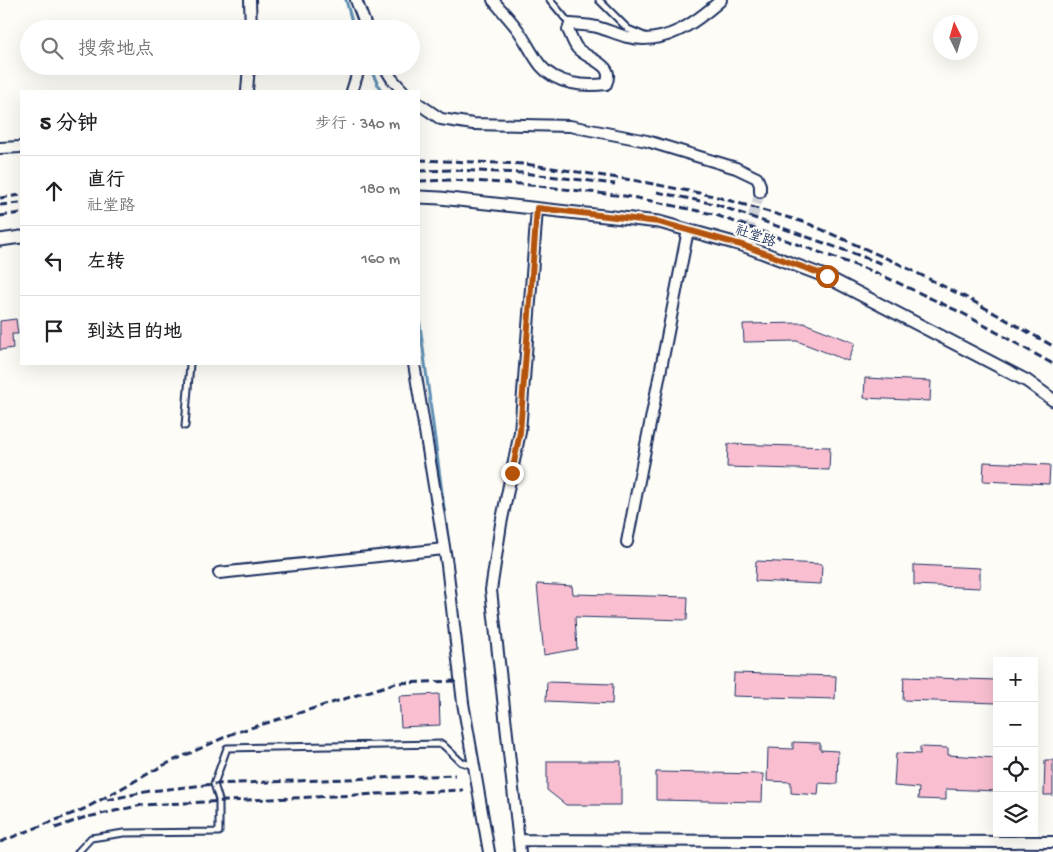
<!DOCTYPE html>
<html lang="zh">
<meta charset="utf-8">
<style>
body{margin:0;font-family:"Gochi Hand","LXGW WenKai TC",sans-serif;background:#f6f6f6;color:#202124}
.controls{position:absolute;right:15px;bottom:15px;display:grid;overflow:hidden;border-radius:0px;box-shadow:0 5px 20px #0002}
.controls button{width:45px;height:45px;display:grid;place-items:center;padding:0;border:0;border-bottom:1px solid #e0e0e0;background:#fff;color:#202124;font:25px sans-serif}
.compass{position:absolute;left:933px;top:15px;width:45px;height:45px;border-radius:50%;background:#fff;box-shadow:0 5px 20px #0002;rotate:355deg}
.stop{position:absolute;width:15px;height:15px;margin:-11px;border:4px solid #b45309;border-radius:50%;background:#fff}
.stop.end{background:#b45309;border-color:#fff;box-shadow:0 1px 5px #0008}
.list{margin:0;padding:0;list-style:none}
h2{display:flex;justify-content:space-between;align-items:center;height:65px;margin:0;padding:0 20px;font-size:21px}
h2 small{font-size:16px;font-weight:400;color:#757577}
.list li{display:grid;grid-template-columns:32px 1fr auto;gap:15px;align-items:center;box-sizing:border-box;height:70px;padding:0 20px;border-top:1px solid #e0e0e0}
.list b{display:block;font-size:19px;white-space:nowrap}
.list p{margin:0;font-size:16px;white-space:nowrap;color:#757577}
.list em{font-size:16px;font-style:normal;color:#757577}
.icon{flex:none;width:28px;height:28px;fill:none;stroke:currentColor;stroke-width:2;stroke-linecap:round;stroke-linejoin:round}
.map{position:relative;flex:none;width:1053px;height:852px;overflow:hidden}
.search{position:absolute;background:#fff;box-shadow:0 5px 20px #0002;left:20px;top:20px;width:400px;height:55px;display:flex;align-items:center;gap:12px;box-sizing:border-box;padding:0 18px;border-radius:28px;color:#757577;font-size:19px}
.panel{position:absolute;background:#fff;box-shadow:0 5px 20px #0002;left:20px;top:90px;width:400px;height:275px;border-radius:0px}
.map>svg:first-child{display:block}
.lines{fill:none;stroke-linecap:round;stroke-linejoin:round}
.stream{stroke:#5f90b4;stroke-width:3}
.building{fill:#f9bfd1;stroke:#1b2f5e}
.minor-tunnel{stroke:#d0d3d8;stroke-width:10;stroke-dasharray:10 5;stroke-linecap:butt}
.service-casing{stroke:#1b2f5e;stroke-width:9}
.minor-casing{stroke:#1b2f5e;stroke-width:14}
.tertiary-casing{stroke:#1b2f5e;stroke-width:15}
.service{stroke:#fdfcf7;stroke-width:5}
.minor{stroke:#fdfcf7;stroke-width:10}
.tertiary{stroke:#fdfcf7;stroke-width:11}
.rail{stroke:#1b2f5e;stroke-width:3;stroke-dasharray:8 4;stroke-linecap:butt}
.route{stroke:#b45309;stroke-width:6}
.labels{text-anchor:middle;stroke-width:4.5;stroke-linejoin:round;paint-order:stroke}
.street-label{font-size:14px;fill:#1b2f5e;stroke:#fdfcf7}
</style>
<div class="map">
<svg width="1053" height="852" viewBox="0 0 1053 852">
<rect width="100%" height="100%" fill="#fdfcf7"/>
<filter id="ink" filterUnits="userSpaceOnUse"><feTurbulence type="fractalNoise" baseFrequency=".02" numOctaves="2"/><feDisplacementMap in="SourceGraphic" scale="10" xChannelSelector="R" yChannelSelector="G"/><feConvolveMatrix kernelMatrix="1 2 1 2 8 2 1 2 1" color-interpolation-filters="sRGB"/></filter>
<g filter="url(#ink)">
<g class="lines">
<!-- stream -->
<path class="stream" d="M 346,0 L 354,29
M 369,66 L 381,91
M 419,318 L 450,553"/>
</g>
<!-- building -->
<path class="building" d="M 16,319 L 18,334 L 12,334 L 13,348 L 0,350 L 0,321 Z
M 804,323 L 855,343 L 848,361 L 797,341 L 744,342 L 743,324 Z
M 865,378 L 931,381 L 930,401 L 864,398 Z
M 728,444 L 830,447 L 829,470 L 727,467 Z
M 984,462 L 1050,465 L 1049,484 L 983,481 Z
M 756,561 L 822,564 L 821,584 L 755,581 Z
M 914,565 L 980,568 L 980,588 L 914,585 Z
M 537,584 L 572,586 L 573,594 L 688,597 L 687,620 L 575,617 L 577,649 L 544,655 Z
M 734,673 L 836,676 L 835,699 L 733,696 Z
M 904,677 L 997,680 L 997,703 L 903,700 Z
M 547,682 L 613,684 L 612,704 L 546,701 Z
M 439,694 L 440,725 L 401,727 L 399,696 Z
M 793,742 L 820,743 L 820,750 L 838,751 L 837,784 L 819,783 L 818,795 L 791,793 L 791,782 L 767,781 L 768,748 L 793,749 Z
M 920,747 L 948,748 L 948,755 L 997,758 L 997,791 L 946,789 L 946,800 L 918,799 L 919,788 L 894,786 L 896,753 L 920,754 Z
M 1045,760 L 1053,760 L 1053,795 L 1044,795 Z
M 547,761 L 621,761 L 621,805 L 566,805 L 547,790 Z
M 656,772 L 763,774 L 762,802 L 656,800 Z"/>
<g class="lines">
<!-- minor-tunnel -->
<path class="minor-tunnel" d="M 748,233 L 760,192"/>
<defs>
<path id="service" d="M 550,0 L 570,24
M 599,0 L 628,29 L 647,37
M 185,426 L 190,364
M 78,852 L 91,838 L 124,833 L 219,832 L 219,800 L 214,784 L 227,748 L 442,744 L 461,762 L 474,766"/>
<path id="minor" d="M 250,0 L 251,29
M 356,0 L 367,29
M 493,0 C 501,10 510,19 518,30 C 526,41 532,55 541,66 C 556,84 584,87 606,84 C 616,64 588,60 577,48 C 573,43 571,35 568,30 L 570,24 C 579,25 589,25 597,27 C 607,30 617,34 627,37 C 665,46 695,23 721,0
M 384,66 L 392,79 L 403,91
M 247,91 L 249,66
M 352,91 L 360,66
M 419,104 L 441,119 L 473,124 L 570,126 L 647,141 L 736,168 L 757,178 L 760,185 L 760,192
M 0,148 L 21,147
M 745,246 L 748,233
M 414,364 L 447,565 L 463,703 L 489,852
M 627,542 L 688,230
M 219,573 L 444,549
M 519,840 L 1053,842
M 520,852 L 491,590 L 501,524 L 520,432 L 537,209"/>
<path id="tertiary" d="M 419,197 L 440,198 L 659,222 L 745,246 L 827,277 L 1027,381 L 1053,400
M 0,240 L 21,237"/>
</defs>
<!-- service casing -->
<use href="#service" class="service-casing"/>
<!-- minor casing -->
<use href="#minor" class="minor-casing"/>
<!-- tertiary casing -->
<use href="#tertiary" class="tertiary-casing"/>
<!-- service -->
<use href="#service" class="service"/>
<!-- minor -->
<use href="#minor" class="minor"/>
<!-- tertiary -->
<use href="#tertiary" class="tertiary"/>
<!-- rail -->
<path class="rail" d="M 419,160 L 525,164 L 638,181 L 714,196 L 807,223 L 897,263 L 969,299 L 1053,346
M 419,171 L 453,170 L 523,173 L 615,184
M 419,181 L 452,180 L 521,184 L 632,197 L 713,214 L 877,273 L 964,314 L 1053,364
M 657,192 L 715,204 L 883,264
M 0,198 L 21,195
M 0,205 L 21,203
M 0,216 L 21,213
M 107,800 L 150,791 L 214,784 L 455,775
M 55,828 L 83,818 L 142,805 L 463,790
M 0,842 L 84,809 L 164,765 L 234,733 L 396,683 L 457,681"/>
</g>
</g>
<g class="lines" filter="url(#ink)">
<!-- route -->
<path class="route" d="M 512,473 L 520,432 L 537,208 L 659,222 L 745,246 L 827,276"/>
</g>
<g class="labels">
<!-- street labels -->
<g class="street-label">
<text transform="translate(756 235) rotate(19)" y="5">社堂路</text>
</g>
</g>
</svg>
<div class="controls">
<button>+</button>
<button>−</button>
<button><svg class="icon" aria-label="locate" viewBox="0 0 24 24"><circle cx="12" cy="12" r="6"/><path d="M12 2v4M12 18v4M2 12h4M18 12h4"/></svg></button>
<button><svg class="icon" aria-label="layers" viewBox="0 0 24 24"><path d="M12 4l9 5-9 5-9-5zM3 14l9 5 9-5"/></svg></button>
</div>
<svg class="compass" viewBox="-18 -18 36 36"><path d="M0-13l5 13h-10z" fill="#e53935"/><path d="M0 13l5-13h-10z" fill="#757577"/></svg>
<div class="stop" style="left:827px;top:276px"></div>
<div class="stop end" style="left:512px;top:473px"></div>
<div class="search"><svg class="icon" aria-label="search" viewBox="0 0 24 24"><circle cx="10" cy="10" r="6"/><path d="M15 15l6 6"/></svg>搜索地点</div>
<section class="panel">
<h2>5 分钟<small>步行 · 340 m</small></h2>
<ul class="list">
<li><svg class="icon" aria-label="ahead" viewBox="0 0 24 24"><path d="M12 20V5M6 11l6-6 6 6"/></svg><div><b>直行</b><p>社堂路</p></div><em>180 m</em></li>
<li><svg class="icon" aria-label="left" viewBox="0 0 24 24"><path d="M17 20v-9H6M10 6l-5 5 5 5"/></svg><div><b>左转</b></div><em>160 m</em></li>
<li><svg class="icon" aria-label="arrive" viewBox="0 0 24 24"><path d="M6 21V4h12l-3 4 3 4H6"/></svg><div><b>到达目的地</b></div></li>
</ul>
</section>
</div>
